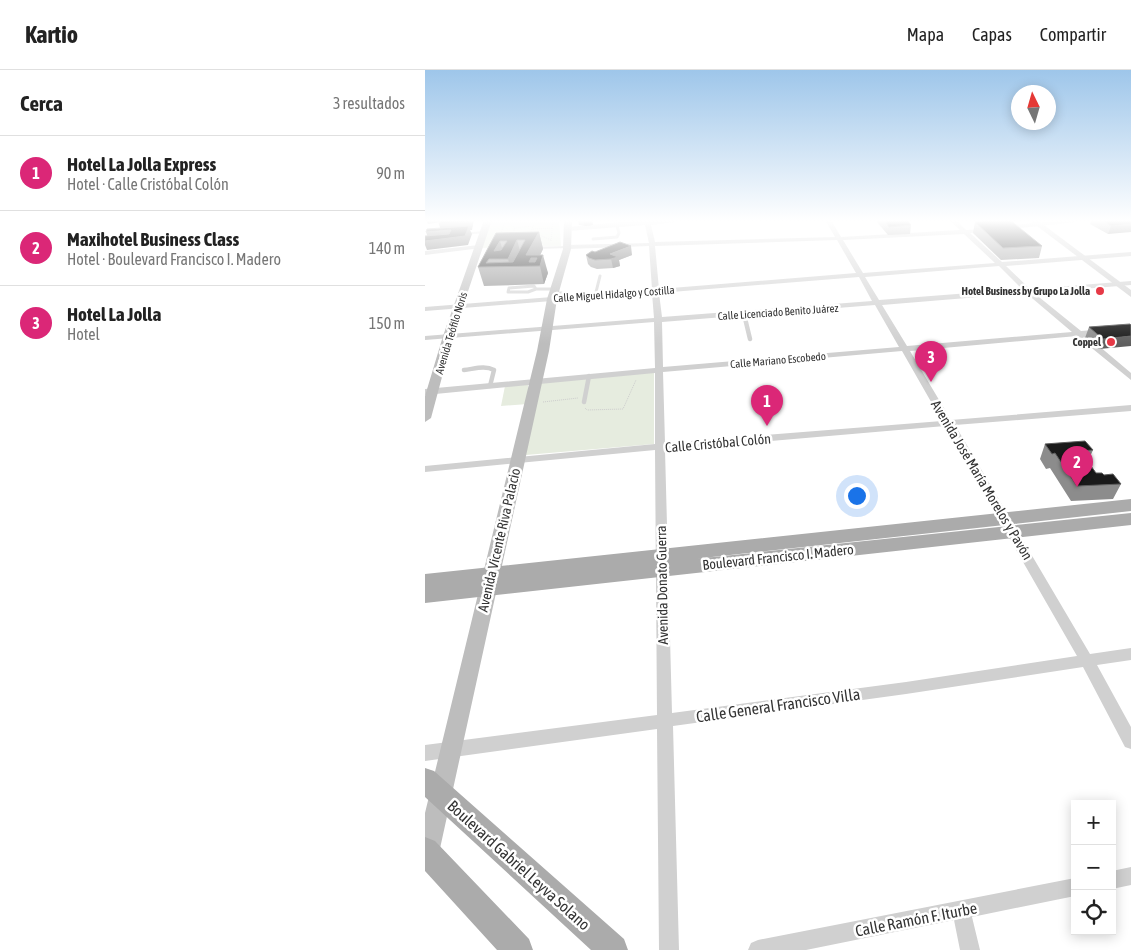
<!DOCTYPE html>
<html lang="es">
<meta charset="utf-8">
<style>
body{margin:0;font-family:"Asap Condensed",sans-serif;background:#f6f6f6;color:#222}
.controls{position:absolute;right:15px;bottom:15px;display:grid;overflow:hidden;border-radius:0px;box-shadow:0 2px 12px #0003}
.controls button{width:45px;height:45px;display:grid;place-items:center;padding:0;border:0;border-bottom:1px solid #e0e0e0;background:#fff;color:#222;font:25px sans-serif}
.compass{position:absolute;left:586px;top:15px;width:45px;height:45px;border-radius:50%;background:#fff;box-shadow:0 2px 12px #0003;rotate:355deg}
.you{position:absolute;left:431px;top:425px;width:18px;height:18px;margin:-12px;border:4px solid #fff;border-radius:50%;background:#1a73e8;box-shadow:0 0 0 8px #1a73e833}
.badge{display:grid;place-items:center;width:32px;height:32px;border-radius:50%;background:#db2777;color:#fff;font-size:16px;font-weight:700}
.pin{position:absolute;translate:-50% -41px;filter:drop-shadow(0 1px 2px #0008)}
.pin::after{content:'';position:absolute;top:26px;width:18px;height:15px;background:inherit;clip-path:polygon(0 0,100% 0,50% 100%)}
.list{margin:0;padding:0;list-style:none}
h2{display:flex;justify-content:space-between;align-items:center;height:65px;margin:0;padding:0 20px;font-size:21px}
h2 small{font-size:16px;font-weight:400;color:#767676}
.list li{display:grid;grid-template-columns:32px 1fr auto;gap:15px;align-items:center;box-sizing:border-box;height:75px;padding:0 20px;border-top:1px solid #e0e0e0}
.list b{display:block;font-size:19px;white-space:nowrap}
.list p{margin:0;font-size:16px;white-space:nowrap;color:#767676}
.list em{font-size:16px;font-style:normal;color:#767676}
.icon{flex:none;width:28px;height:28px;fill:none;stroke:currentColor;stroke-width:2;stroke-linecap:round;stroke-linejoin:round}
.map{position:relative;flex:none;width:706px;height:880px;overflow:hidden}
header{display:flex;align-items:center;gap:30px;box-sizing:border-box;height:70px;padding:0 25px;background:#fff;border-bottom:1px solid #e0e0e0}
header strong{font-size:24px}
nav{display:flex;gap:28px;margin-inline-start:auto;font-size:18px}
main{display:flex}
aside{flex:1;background:#fff}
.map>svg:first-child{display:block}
.green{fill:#e6ecdf}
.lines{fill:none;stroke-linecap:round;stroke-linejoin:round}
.path{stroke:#cdcdcd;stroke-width:1;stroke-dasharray:1 1;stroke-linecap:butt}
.service-far1{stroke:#d0d0d0;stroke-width:3}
.service{stroke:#d0d0d0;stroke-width:4.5}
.pedestrian{fill:#d0d0d0;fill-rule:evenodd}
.minor{fill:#d0d0d0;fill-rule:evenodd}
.tertiary{fill:#d0d0d0;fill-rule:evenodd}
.secondary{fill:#bdbdbd;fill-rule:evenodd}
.primary{fill:#ababab;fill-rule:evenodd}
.wall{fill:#8c8c8c}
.shaded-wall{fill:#5f5f5f}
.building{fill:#1a1a1a;stroke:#5f5f5f;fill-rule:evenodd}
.poi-dot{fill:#e63946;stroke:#fff;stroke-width:2}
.labels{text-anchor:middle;stroke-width:5;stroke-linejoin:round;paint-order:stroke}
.far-poi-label{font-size:11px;font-weight:bold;fill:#333;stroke:#fff;text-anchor:end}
.far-street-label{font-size:11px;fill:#333;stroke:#fff}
.street-label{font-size:14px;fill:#333;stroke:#fff}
.near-street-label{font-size:16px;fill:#333;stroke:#fff}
</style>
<header>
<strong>Kartio</strong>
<nav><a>Mapa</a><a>Capas</a><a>Compartir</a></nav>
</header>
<main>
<aside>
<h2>Cerca<small>3 resultados</small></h2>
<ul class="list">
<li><span class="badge">1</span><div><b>Hotel La Jolla Express</b><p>Hotel · Calle Cristóbal Colón</p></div><em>90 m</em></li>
<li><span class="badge">2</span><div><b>Maxihotel Business Class</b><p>Hotel · Boulevard Francisco I. Madero</p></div><em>140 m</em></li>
<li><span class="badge">3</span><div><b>Hotel La Jolla</b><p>Hotel</p></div><em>150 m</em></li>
</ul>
</aside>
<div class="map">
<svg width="706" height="880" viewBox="0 0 706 880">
<rect width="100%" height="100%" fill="#fff"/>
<!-- green -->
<path class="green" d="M 65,150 L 134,150 L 136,176 L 56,178 Z
M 229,302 L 229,374 L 101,385 L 112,313 Z
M 103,314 L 103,334 L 76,336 L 80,316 Z"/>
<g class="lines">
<!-- path -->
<path class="path" d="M 80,150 L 90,158 L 108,156 L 106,162
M 108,156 L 122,150
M 100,157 L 102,150
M 108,159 L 128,158
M 88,163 L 90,158
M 76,164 L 80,150
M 112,164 L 126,170
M 126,171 L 128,150
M 118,332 L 153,328
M 160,338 L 162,340 L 198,339 L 211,310"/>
<!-- service-far1 -->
<path class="service-far1" d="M 168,169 L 192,167 L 194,163 L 192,156
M 109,216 L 111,219 L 103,222 L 83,222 L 84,218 Z
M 111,219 L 130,219
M 129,223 L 142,223 L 144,228
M 170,226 L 175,206"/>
<!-- service -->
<path class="service" d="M 319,244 L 325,269
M 39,300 C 49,299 60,295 69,300 L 65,316
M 159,332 L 164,306"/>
<!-- pedestrian -->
<path class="pedestrian" d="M 59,161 L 60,161 L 60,163 L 36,165 L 34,164 L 36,163 Z
M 142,176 L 143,176 L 143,178 L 108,179 L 106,178 L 108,177 Z"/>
<!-- minor -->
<path class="minor" d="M 218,150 L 266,150 L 226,155 L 230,172 L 410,167 L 400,150 L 406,150 L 416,167 L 535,160 L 524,150 L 531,150 L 541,160 L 565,159 L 565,161 L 563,162 L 545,163 L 577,192 L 706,182 L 706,186 L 581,196 L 605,219 L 706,211 L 706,215 L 609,223 L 656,261 L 706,257 L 706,261 L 661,265 L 706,303 L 706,310 L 652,266 L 485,281 L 526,350 L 706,335 L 706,341 L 530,355 L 665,584 L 706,578 L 706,590 L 672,595 L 706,657 L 706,679 L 700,677 L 658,597 L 481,624 L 248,656 L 254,880 L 234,880 L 232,659 L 0,691 L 0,675 L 232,645 L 230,380 L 0,402 L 0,396 L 230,374 L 230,303 L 0,325 L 0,319 L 230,298 L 229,252 L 0,270 L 0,266 L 229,248 L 227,223 L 0,241 L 0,237 L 227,219 L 224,176 L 142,179 L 139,177 L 142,175 L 224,173 L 220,155 L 143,161 L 140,159 L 143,157 ZM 539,164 L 570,193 L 438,203 L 418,170 ZM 412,170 L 431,203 L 234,219 L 230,176 ZM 574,196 L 597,219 L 454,230 L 440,207 ZM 434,207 L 447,231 L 237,247 L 234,223 ZM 601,223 L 647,262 L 482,276 L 457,235 ZM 450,235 L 474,277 L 238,297 L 237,252 ZM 477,281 L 517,351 L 240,373 L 238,302 ZM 520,356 L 652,586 L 481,612 L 247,643 L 240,380 Z
M 641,150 L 669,150 L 578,160 L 575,158 L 578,156 Z
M 54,175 L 56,176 L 56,178 L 0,185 L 0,181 Z
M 706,797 L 706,815 L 687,819 L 687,801 Z
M 650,808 L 650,826 L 547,847 L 555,880 L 535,880 L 529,850 L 381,880 L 323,880 L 326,873 L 333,870 Z"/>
<!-- tertiary -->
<path class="tertiary" d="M 604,150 L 612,150 L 706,220 L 706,227 Z"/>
<!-- secondary -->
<path class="secondary" d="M 59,150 L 67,150 L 28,266 L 6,348 L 0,352 L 0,326 L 18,266 Z
M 139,150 L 147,150 L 146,179 L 132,229 L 124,281 L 14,783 L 10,791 L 2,795 L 0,794 L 0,743 L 112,281 L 122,229 L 138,179 Z"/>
<!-- primary -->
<path class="primary" d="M 706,429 L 706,441 L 269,489 L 706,443 L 706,455 L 0,533 L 0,504 Z
M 0,698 L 9,701 L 199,869 L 203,880 L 166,880 L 0,727 Z
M 0,767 L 10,771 L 104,869 L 108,880 L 72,880 L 0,801 Z"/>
</g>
<!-- wall -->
<path class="wall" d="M 153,150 L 167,150 L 168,155 L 160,156 L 154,155 Z
M 452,150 L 482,150 L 486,155 L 485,164 L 463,165 L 452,152 Z
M 666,150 L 706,150 L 683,164 L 665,154 Z
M 550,152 L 617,176 L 614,188 L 576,190 L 548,163 Z
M 114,162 L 118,179 L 115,185 L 123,203 L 119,214 L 59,216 L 53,197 L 71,163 Z
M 161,185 L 207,185 L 194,190 L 195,196 L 188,198 L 172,199 L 166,197 L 163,194 Z
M 706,255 L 674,279 L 660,268 L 664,257 Z
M 620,374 L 668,380 L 663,391 L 671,403 L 679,405 L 696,414 L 688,429 L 646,431 L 625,398 L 621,399 L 615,389 Z"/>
<!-- shaded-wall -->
<path class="shaded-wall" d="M 1,150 L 30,150 L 3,154 Z
M 44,150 L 49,150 L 47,160 L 45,160 L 47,164 L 43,175 L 2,180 L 0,175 L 0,171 L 4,171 L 1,162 L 16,161 L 14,154 Z
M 167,150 L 168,155 L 160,156 L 158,151 Z
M 706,154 L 706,162 L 683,164 L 686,156 Z
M 114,162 L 118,179 L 110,196 L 104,196 L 101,185 Z
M 92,170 L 97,188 L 85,196 L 83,189 Z
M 75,171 L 80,188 L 69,181 Z
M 206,176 L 207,185 L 194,190 L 195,196 L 188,198 L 185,184 Z
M 118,185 L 123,203 L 119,214 L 115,196 Z
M 706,266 L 706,276 L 674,279 L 678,269 Z"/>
<!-- building -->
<path class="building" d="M 16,150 L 44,150 L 44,152 L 14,154 Z
M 459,150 L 482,150 L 486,155 L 464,157 Z
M 562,150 L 585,150 L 617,176 L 578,178 L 550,152 Z
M 677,150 L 706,150 L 706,154 L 686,156 Z
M 44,156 L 40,166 L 0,171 L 0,166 L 24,164 L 26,160 L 1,162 L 2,159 Z
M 114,162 L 101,185 L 118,185 L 115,196 L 53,197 L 71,163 ZM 92,170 L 100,170 L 88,192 L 61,193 L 64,189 L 83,189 ZM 75,171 L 82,171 L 76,180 L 69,181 ZM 106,188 L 112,188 L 110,192 L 104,192 Z
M 195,172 L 206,176 L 185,184 L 193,187 L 186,189 L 170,190 L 164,188 L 161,185 L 167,181 L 170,182 Z
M 705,254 L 706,255 L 706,266 L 678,269 L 664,257 Z
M 660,371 L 668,380 L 655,381 L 671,403 L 677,403 L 679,405 L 688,404 L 696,414 L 652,416 L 630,383 L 627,384 L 620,374 Z"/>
<!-- sky -->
<linearGradient id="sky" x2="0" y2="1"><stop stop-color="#9ec6ea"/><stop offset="0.55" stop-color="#fff"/><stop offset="1" stop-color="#fff" stop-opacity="0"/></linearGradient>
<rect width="706" height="274" fill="url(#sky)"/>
<!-- markers -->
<g class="poi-dot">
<circle cx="675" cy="221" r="5"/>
<circle cx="686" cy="272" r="5"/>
</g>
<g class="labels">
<!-- far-poi labels -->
<g class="far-poi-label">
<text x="665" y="225">Hotel Business by Grupo La Jolla</text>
<text x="676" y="276">Coppel</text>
</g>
<!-- far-street labels -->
<g class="far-street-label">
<text transform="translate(189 224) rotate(-4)" y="4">Calle Miguel Hidalgo y Costilla</text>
<text transform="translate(353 242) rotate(-4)" y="4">Calle Licenciado Benito Juárez</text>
<text transform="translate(26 263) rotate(-73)" y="4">Avenida Teófilo Noris</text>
<text transform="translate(353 290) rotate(-5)" y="4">Calle Mariano Escobedo</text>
</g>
<!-- street labels -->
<g class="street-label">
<text transform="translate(293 373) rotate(-5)" y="5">Calle Cristóbal Colón</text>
<text transform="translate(557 410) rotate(59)" y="5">Avenida José María Morelos y Pavón</text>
<text transform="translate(74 470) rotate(-77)" y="5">Avenida Vicente Riva Palacio</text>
<text transform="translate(353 487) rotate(-6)" y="5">Boulevard Francisco I. Madero</text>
<text transform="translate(237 515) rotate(-91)" y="5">Avenida Donato Guerra</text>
</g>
<!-- near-street labels -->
<g class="near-street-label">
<text transform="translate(353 635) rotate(-8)" y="6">Calle General Francisco Villa</text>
<text transform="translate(94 795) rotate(42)" y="6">Boulevard Gabriel Leyva Solano</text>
<text transform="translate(491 849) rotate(-11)" y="6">Calle Ramón F. Iturbe</text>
</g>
</g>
</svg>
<div class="controls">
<button>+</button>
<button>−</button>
<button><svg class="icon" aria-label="locate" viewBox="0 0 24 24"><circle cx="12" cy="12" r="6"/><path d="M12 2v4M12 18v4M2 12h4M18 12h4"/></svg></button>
</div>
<svg class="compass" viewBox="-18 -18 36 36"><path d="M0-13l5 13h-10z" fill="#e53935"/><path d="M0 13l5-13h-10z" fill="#767676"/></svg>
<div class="you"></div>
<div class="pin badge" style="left:342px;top:356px">1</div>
<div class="pin badge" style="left:652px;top:417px">2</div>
<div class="pin badge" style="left:506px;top:312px">3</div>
</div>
</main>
